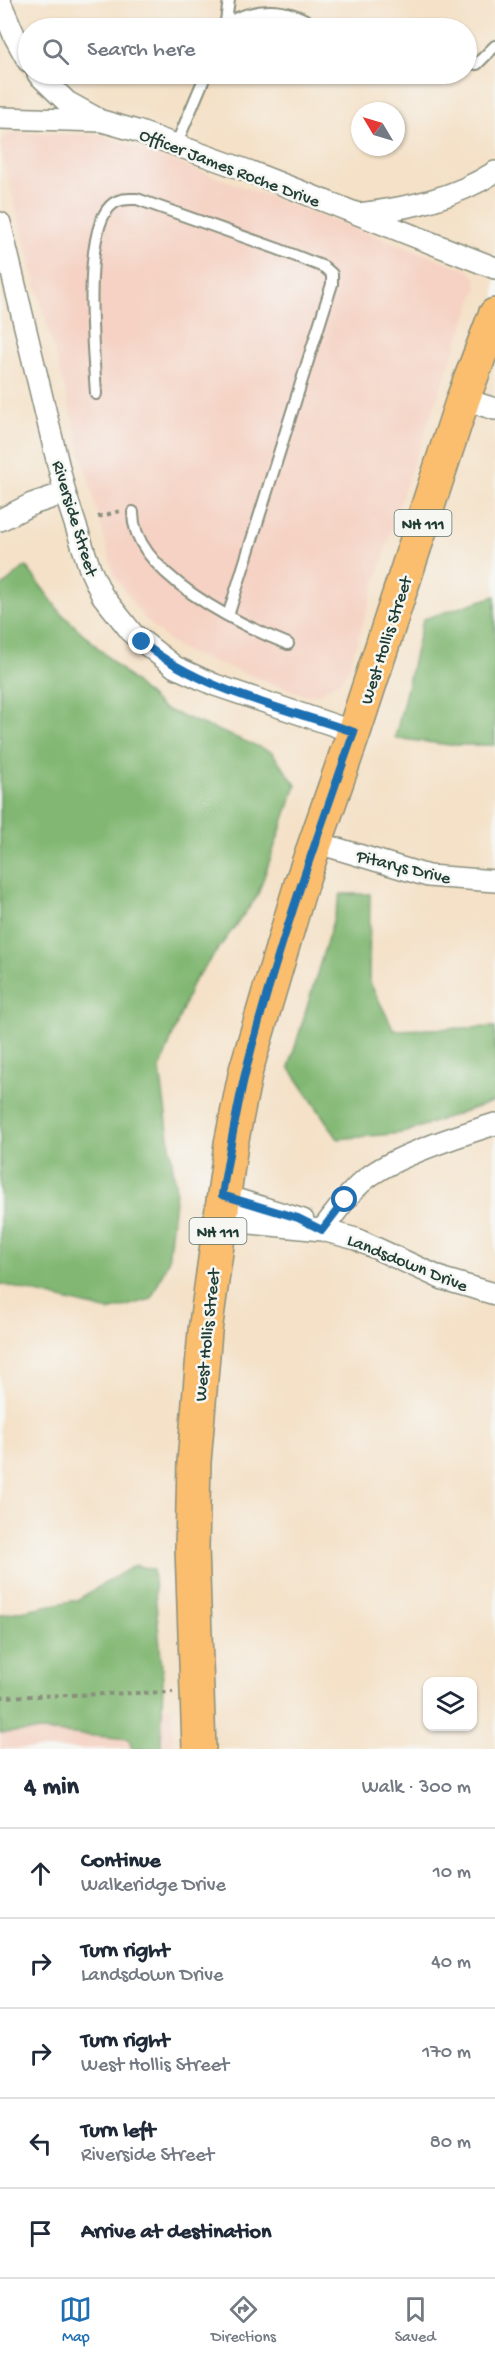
<!DOCTYPE html>
<meta charset="utf-8">
<style>
body{margin:0;font-family:"Gochi Hand",sans-serif;background:#f6f6f7;color:#1f2937}
.controls{position:absolute;right:18px;bottom:18px;display:grid;overflow:hidden;border-radius:12px;box-shadow:0 2px 4px #0004}
.controls button{width:54px;height:54px;display:grid;place-items:center;padding:0;border:0;border-bottom:2px solid #e0e1e3;background:#fff;color:#1f2937;font:30px sans-serif}
.compass{position:absolute;left:351px;top:102px;width:54px;height:54px;border-radius:50%;background:#fff;box-shadow:0 2px 4px #0004;rotate:308deg}
.stop{position:absolute;width:18px;height:18px;margin:-14px;border:4px solid #1f6fb2;border-radius:50%;background:#fff}
.stop.end{background:#1f6fb2;border-color:#fff;box-shadow:0 2px 6px #0008}
.list{margin:0;padding:0;list-style:none}
h2{display:flex;justify-content:space-between;align-items:center;height:78px;margin:0;padding:0 24px;font-size:26px}
h2 small{font-size:20px;font-weight:400;color:#747a83}
.list li{display:grid;grid-template-columns:39px 1fr auto;gap:18px;align-items:center;box-sizing:border-box;height:90px;padding:0 24px;border-top:2px solid #e0e1e3}
.list b{display:block;font-size:22px;white-space:nowrap}
.list p{margin:0;font-size:20px;white-space:nowrap;color:#747a83}
.list em{font-size:20px;font-style:normal;color:#747a83}
.icon{flex:none;width:33px;height:33px;fill:none;stroke:currentColor;stroke-width:2;stroke-linecap:round;stroke-linejoin:round}
.map{position:relative;flex:none;width:495px;height:1749px;overflow:hidden}
.search{position:absolute;background:#fff;box-shadow:0 2px 4px #0004;left:18px;right:18px;top:18px;height:66px;display:flex;align-items:center;gap:15px;box-sizing:border-box;padding:0 21px;border-radius:33px;color:#747a83;font-size:22px}
.sheet{height:528px;background:#fff}
nav{display:flex;justify-content:space-around;align-items:center;box-sizing:border-box;height:84px;border-top:2px solid #e0e1e3;background:#fff;font-size:16px;color:#747a83}
nav a{display:grid;justify-items:center;gap:3px}
nav .on{color:#1f6fb2}
.map>svg:first-child{display:block}
.built{fill:#f5d2c3}
.forest{fill:#81b772;stroke:#507a53;stroke-width:1.5}
.lines{fill:none;stroke-linecap:round;stroke-linejoin:round}
.lane-casing{stroke:#8a8f7e;stroke-width:14}
.street-casing{stroke:#8a8f7e;stroke-width:24}
.primary-casing{stroke:#8a8f7e;stroke-width:36}
.path{stroke:#8a8f7e;stroke-width:4;stroke-dasharray:4.5 4.5;stroke-linecap:butt}
.lane{stroke:#fff;stroke-width:10}
.street{stroke:#fff;stroke-width:21}
.primary{stroke:#fabe6e;stroke-width:33}
.route{stroke:#1f6fb2;stroke-width:8}
.labels{text-anchor:middle;stroke-width:5;stroke-linejoin:round;paint-order:stroke}
.shield{fill:#f6f6f2;stroke:#60746d;stroke-width:1.5}
.shield-label{font-size:16px;font-weight:bold;fill:#1f3d34}
.street-label{font-size:18px;fill:#1f3d34;stroke:#f6f6f2}
</style>
<div class="map">
<svg width="495" height="1749" viewBox="0 0 495 1749">
<rect width="100%" height="100%" fill="#f6f6f2"/>
<filter id="ink" filterUnits="userSpaceOnUse"><feTurbulence type="fractalNoise" baseFrequency=".0167" numOctaves="2"/><feDisplacementMap in="SourceGraphic" scale="12" xChannelSelector="R" yChannelSelector="G"/><feConvolveMatrix kernelMatrix="1 2 1 2 8 2 1 2 1" color-interpolation-filters="sRGB"/></filter>
<filter id="wash" filterUnits="userSpaceOnUse"><feTurbulence type="fractalNoise" baseFrequency=".008" numOctaves="4" result="noise"/><feDisplacementMap in="SourceGraphic" scale="24" xChannelSelector="R" yChannelSelector="G"/><feGaussianBlur stdDeviation="1.35" result="paint"/><feColorMatrix in="noise" values="0 0 0 0 0 0 0 0 0 0 0 0 0 0 0 0 0 1.4 0 .05"/><feComposite in="paint" operator="in"/></filter>
<g filter="url(#wash)">
<rect width="100%" height="100%" fill="#f4e1c7"/>
<!-- built -->
<path class="built" d="M 20,132 L 102,135 L 468,270 L 475,277 L 477,288 L 406,484 L 349,668 L 342,678 L 323,692 L 310,695 L 302,694 L 191,654 L 170,642 L 143,617 L 114,575 L 0,148 L 2,141 L 9,134 Z
M 172,1707 L 174,1749 L 0,1749 L 0,1712 Z"/>
<!-- forest -->
<path class="forest" d="M 26,566 L 60,612 L 162,708 L 272,752 L 296,785 L 257,897 L 192,984 L 160,1069 L 176,1191 L 168,1261 L 151,1299 L 109,1311 L 0,1284 L 0,588 Z
M 495,596 L 495,745 L 450,745 L 395,738 L 423,619 Z
M 341,894 L 370,894 L 369,981 L 394,1030 L 495,1027 L 495,1101 L 403,1133 L 338,1139 L 289,1067 Z
M 135,1565 L 153,1570 L 163,1679 L 161,1749 L 132,1749 L 129,1739 L 41,1731 L 0,1733 L 0,1615 L 77,1600 Z"/>
</g>
<g filter="url(#ink)">
<g class="lines">
<defs>
<path id="lane" d="M 227,23 C 258,6 289,7 319,28
M 225,28 L 229,0
M 466,62 L 477,64 L 495,46
M 176,145 L 206,74
M 96,394 C 94,357 80,225 114,203 C 121,198 129,199 137,199 L 278,249 L 324,267 L 332,274 L 332,284 L 228,616
M 133,512 C 132,573 240,625 288,644"/>
<path id="street" d="M 0,2 L 15,37 L 28,61
M 38,74 L 67,102 L 96,118
M 0,118 L 102,121 L 137,131 L 251,172 L 495,268
M 359,214 C 408,208 453,199 495,172
M 0,223 L 65,493 L 90,569 L 102,595 L 133,634 L 175,667 L 215,685 L 354,732
M 463,399 L 495,409
M 0,520 L 32,504 L 65,493
M 315,842 L 428,876 L 495,881
M 222,1195 L 303,1220
M 219,1220 L 322,1230 L 356,1239 L 443,1279 L 495,1294
M 322,1230 C 337,1211 351,1189 371,1175 C 401,1154 460,1135 495,1124"/>
<path id="primary" d="M 199,1749 L 192,1548 L 194,1462 L 205,1331 L 231,1144 L 246,1070 L 301,884 L 354,732 L 463,399 L 495,315"/>
</defs>
<!-- lane casing -->
<use href="#lane" class="lane-casing"/>
<!-- street casing -->
<use href="#street" class="street-casing"/>
<!-- primary casing -->
<use href="#primary" class="primary-casing"/>
<!-- path -->
<path class="path" d="M 98,517 L 120,511
M 0,1697 L 173,1692"/>
<!-- lane -->
<use href="#lane" class="lane"/>
<!-- street -->
<use href="#street" class="street"/>
<!-- primary -->
<use href="#primary" class="primary"/>
</g>
</g>
<g class="lines" filter="url(#ink)">
<!-- route -->
<path class="route" d="M 142,642 C 199,690 284,708 354,732 C 315,843 275,955 246,1070 C 236,1111 229,1153 222,1195 L 298,1218 L 322,1230 L 345,1200"/>
</g>
<g class="labels">
<!-- shield labels -->
<g class="shield">
<rect x="394.5" y="510" width="57" height="26" rx="4.5"/>
<rect x="189.5" y="1218" width="57" height="26" rx="4.5"/>
</g>
<g class="shield-label">
<text x="423" y="529">NH 111</text>
<text x="218" y="1237">NH 111</text>
</g>
<!-- street labels -->
<g class="street-label">
<text transform="translate(230 167) rotate(21)" y="6">Officer James Roche Drive</text>
<text transform="translate(76 518) rotate(73)" y="6">Riverside Street</text>
<text transform="translate(385 640) rotate(-72)" y="6">West Hollis Street</text>
<text transform="translate(404 866) rotate(14)" y="6">Pitarys Drive</text>
<text transform="translate(408 1262) rotate(22)" y="6">Landsdown Drive</text>
<text transform="translate(206 1335) rotate(-84)" y="6">West Hollis Street</text>
</g>
</g>
</svg>
<div class="controls">
<button><svg class="icon" aria-label="layers" viewBox="0 0 24 24"><path d="M12 4l9 5-9 5-9-5zM3 14l9 5 9-5"/></svg></button>
</div>
<svg class="compass" viewBox="-18 -18 36 36"><path d="M0-13l5 13h-10z" fill="#e53935"/><path d="M0 13l5-13h-10z" fill="#747a83"/></svg>
<div class="stop" style="left:345px;top:1200px"></div>
<div class="stop end" style="left:142px;top:642px"></div>
<div class="search"><svg class="icon" aria-label="search" viewBox="0 0 24 24"><circle cx="10" cy="10" r="6"/><path d="M15 15l6 6"/></svg>Search here</div>
</div>
<section class="sheet">
<h2>4 min<small>Walk · 300 m</small></h2>
<ul class="list">
<li><svg class="icon" aria-label="ahead" viewBox="0 0 24 24"><path d="M12 20V5M6 11l6-6 6 6"/></svg><div><b>Continue</b><p>Walkeridge Drive</p></div><em>10 m</em></li>
<li><svg class="icon" aria-label="right" viewBox="0 0 24 24"><path d="M7 20v-9h11M14 6l5 5-5 5"/></svg><div><b>Turn right</b><p>Landsdown Drive</p></div><em>40 m</em></li>
<li><svg class="icon" aria-label="right" viewBox="0 0 24 24"><path d="M7 20v-9h11M14 6l5 5-5 5"/></svg><div><b>Turn right</b><p>West Hollis Street</p></div><em>170 m</em></li>
<li><svg class="icon" aria-label="left" viewBox="0 0 24 24"><path d="M17 20v-9H6M10 6l-5 5 5 5"/></svg><div><b>Turn left</b><p>Riverside Street</p></div><em>80 m</em></li>
<li><svg class="icon" aria-label="arrive" viewBox="0 0 24 24"><path d="M6 21V4h12l-3 4 3 4H6"/></svg><div><b>Arrive at destination</b></div></li>
</ul>
</section>
<nav>
<a class="on"><svg class="icon" aria-label="map" viewBox="0 0 24 24"><path d="M3 6l6-2 6 2 6-2v14l-6 2-6-2-6 2zM9 4v14M15 6v14"/></svg>Map</a>
<a><svg class="icon" aria-label="directions" viewBox="0 0 24 24"><path d="M12 3l9 9-9 9-9-9zM9 14v-3h6M13 9l2 2-2 2"/></svg>Directions</a>
<a><svg class="icon" aria-label="saved" viewBox="0 0 24 24"><path d="M7 4h10v16l-5-4-5 4z"/></svg>Saved</a>
</nav>
